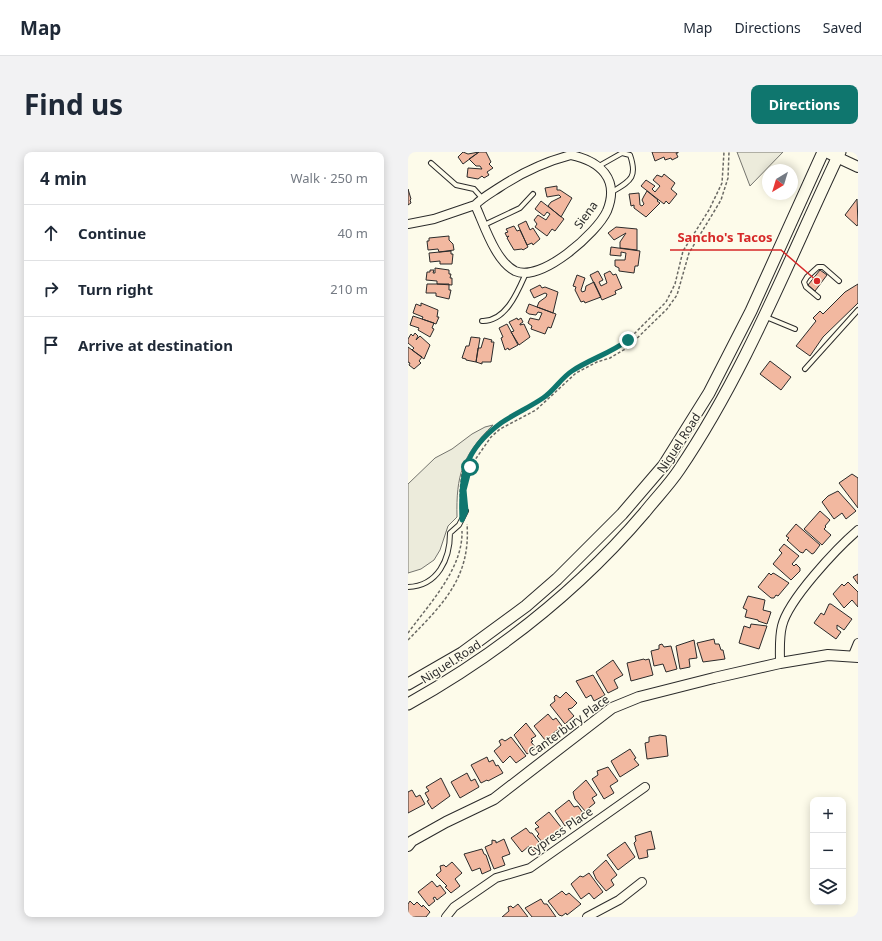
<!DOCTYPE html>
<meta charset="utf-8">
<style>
body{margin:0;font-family:"Noto Sans",sans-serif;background:#f2f2f3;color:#1f2937}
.controls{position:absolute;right:12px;bottom:12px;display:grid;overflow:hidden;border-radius:8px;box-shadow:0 2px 10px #0003}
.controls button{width:36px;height:36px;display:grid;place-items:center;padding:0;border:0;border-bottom:1px solid #e0e1e3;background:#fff;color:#1f2937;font:20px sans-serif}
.compass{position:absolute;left:354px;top:12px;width:36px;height:36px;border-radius:50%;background:#fff;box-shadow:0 2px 10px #0003;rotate:218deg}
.stop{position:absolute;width:12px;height:12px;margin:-9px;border:3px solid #0f766e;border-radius:50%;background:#fff}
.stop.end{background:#0f766e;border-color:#fff;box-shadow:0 1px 4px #0008}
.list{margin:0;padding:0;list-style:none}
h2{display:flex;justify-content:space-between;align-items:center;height:52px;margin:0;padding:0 16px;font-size:17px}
h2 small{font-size:13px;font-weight:400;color:#747a83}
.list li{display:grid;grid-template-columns:26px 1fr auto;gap:12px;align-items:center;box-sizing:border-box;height:56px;padding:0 16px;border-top:1px solid #e0e1e3}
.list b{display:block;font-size:15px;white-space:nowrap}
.list em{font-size:13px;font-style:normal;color:#747a83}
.icon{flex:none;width:22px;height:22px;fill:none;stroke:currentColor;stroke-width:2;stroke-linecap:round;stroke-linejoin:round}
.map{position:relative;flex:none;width:450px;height:765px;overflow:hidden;border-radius:8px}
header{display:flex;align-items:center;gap:24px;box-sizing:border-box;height:56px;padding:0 20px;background:#fff;border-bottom:1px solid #e0e1e3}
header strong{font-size:19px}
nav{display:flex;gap:22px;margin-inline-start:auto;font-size:14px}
.intro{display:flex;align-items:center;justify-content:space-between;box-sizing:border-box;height:96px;padding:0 24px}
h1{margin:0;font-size:28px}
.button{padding:10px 18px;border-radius:8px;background:#0f766e;color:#fff;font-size:14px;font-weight:700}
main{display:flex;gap:24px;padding:0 24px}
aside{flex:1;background:#fff;border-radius:8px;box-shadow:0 2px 10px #0003}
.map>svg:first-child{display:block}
.green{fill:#ecebdb;stroke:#74746e}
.building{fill:#f2b8a0;stroke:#2b2b2b}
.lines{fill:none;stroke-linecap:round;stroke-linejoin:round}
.service-casing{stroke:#2b2b2b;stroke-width:6}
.minor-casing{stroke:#2b2b2b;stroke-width:10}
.tertiary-casing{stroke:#2b2b2b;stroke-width:12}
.secondary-casing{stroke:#2b2b2b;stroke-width:13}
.path{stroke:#6a6964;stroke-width:1.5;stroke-dasharray:3 2;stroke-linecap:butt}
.service{stroke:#fdfbea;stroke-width:4}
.minor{stroke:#fdfbea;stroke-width:8}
.tertiary{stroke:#fdfbea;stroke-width:10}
.secondary{stroke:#fdfbea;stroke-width:11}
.route{stroke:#0f766e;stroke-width:5}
.labels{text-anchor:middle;stroke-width:3;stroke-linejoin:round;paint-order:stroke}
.street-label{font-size:12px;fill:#2b2b2b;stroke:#fdfbea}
.leader{fill:none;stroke:#d62828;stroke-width:1.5}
.callout-dot{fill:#d62828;stroke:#fdfbea;stroke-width:1.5}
.callout-label{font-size:13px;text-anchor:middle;font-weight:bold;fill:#d62828;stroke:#fdfbea;stroke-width:3;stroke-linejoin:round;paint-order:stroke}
</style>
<header>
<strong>Map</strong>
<nav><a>Map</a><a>Directions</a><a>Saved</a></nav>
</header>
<div class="intro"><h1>Find us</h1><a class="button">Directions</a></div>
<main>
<aside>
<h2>4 min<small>Walk · 250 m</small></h2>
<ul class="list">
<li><svg class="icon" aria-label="ahead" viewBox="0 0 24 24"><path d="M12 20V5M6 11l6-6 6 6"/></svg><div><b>Continue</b></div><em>40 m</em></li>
<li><svg class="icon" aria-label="right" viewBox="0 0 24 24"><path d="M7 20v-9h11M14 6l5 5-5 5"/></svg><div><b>Turn right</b></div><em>210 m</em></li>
<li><svg class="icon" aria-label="arrive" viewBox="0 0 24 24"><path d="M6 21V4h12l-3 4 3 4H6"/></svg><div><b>Arrive at destination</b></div></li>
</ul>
</aside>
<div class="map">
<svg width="450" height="765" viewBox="0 0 450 765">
<rect width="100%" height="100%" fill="#fdfbea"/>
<!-- green -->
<path class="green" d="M 329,0 L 375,0 L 342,34 Z
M 85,273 C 54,303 48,324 49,365 L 40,374 L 32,398 L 26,408 L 13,417 L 0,421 L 0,332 L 27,306 L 44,297 L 64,282 L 77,275 Z"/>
<!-- building -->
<path class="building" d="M 55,0 L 60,2 L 71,0 L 55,12 L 50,5 Z
M 71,0 L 78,0 L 83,10 L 81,12 L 85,16 L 79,20 L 81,23 L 76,26 L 74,24 L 70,27 L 59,25 L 60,16 L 74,17 L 72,14 L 68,14 L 61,7 Z
M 244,0 L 270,0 L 270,1 L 268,1 L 270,5 L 264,8 L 263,6 L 257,8 L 256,5 L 247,9 Z
M 256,22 L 267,31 L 263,37 L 269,42 L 261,52 L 258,49 L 256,52 L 233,34 L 238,28 L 247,34 L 244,37 L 247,40 L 252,34 L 245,28 L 249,23 L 254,25 Z
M 149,34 L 149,38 L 152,38 L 164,46 L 153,65 L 140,54 L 143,50 L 153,45 L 151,43 L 139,45 L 137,36 Z
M 0,37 L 3,47 L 2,48 L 3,51 L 0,53 Z
M 239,39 L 250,48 L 249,49 L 252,51 L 238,65 L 226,56 L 226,53 L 223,54 L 221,42 L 231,41 L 232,53 L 234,54 L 236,52 L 234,48 L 236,44 Z
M 449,47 L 450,72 L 449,74 L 437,63 Z
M 133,49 L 156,67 L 147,79 L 144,77 L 139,84 L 127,75 L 129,72 L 126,68 L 130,63 L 138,68 L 142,62 L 139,60 L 136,64 L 127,57 Z
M 118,69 L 122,78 L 125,76 L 132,87 L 125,93 L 124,91 L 119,93 L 110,73 Z
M 106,74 L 109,79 L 112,78 L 120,95 L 115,98 L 114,97 L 106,98 L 103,93 L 99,86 L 101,84 L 99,85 L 97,81 L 100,80 L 98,77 Z
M 208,75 L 229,77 L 229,98 L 212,96 L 212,90 L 218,81 L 206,88 L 200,81 Z
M 41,84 L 41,88 L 45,92 L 46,98 L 31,100 L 30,97 L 20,98 L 19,89 L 21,89 L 21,86 Z
M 203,95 L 232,99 L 230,114 L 227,114 L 226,121 L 211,119 L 211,116 L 207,114 L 207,108 L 217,108 L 218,101 L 213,100 L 213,104 L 202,103 Z
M 43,99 L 43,102 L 45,102 L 44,112 L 32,112 L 32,109 L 22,110 L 21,101 Z
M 27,116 L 41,118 L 41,122 L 43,122 L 42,126 L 44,126 L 44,133 L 29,132 L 29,129 L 18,128 L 19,120 L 22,120 L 22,118 L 26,118 L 25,121 L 27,121 Z
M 412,118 L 419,123 L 407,139 L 400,133 Z
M 190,119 L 195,128 L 191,130 L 193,134 L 199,131 L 196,122 L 202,119 L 205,123 L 208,122 L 214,136 L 207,139 L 208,142 L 194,148 L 182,123 Z
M 169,123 L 177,126 L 173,138 L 174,140 L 177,139 L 178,134 L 186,130 L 193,145 L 177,151 L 176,149 L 173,150 L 167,138 L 168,135 L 165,134 Z
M 19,132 L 41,132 L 41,138 L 43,138 L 41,147 L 28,144 L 28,141 L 18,141 Z
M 450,132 L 450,151 L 415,185 L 402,204 L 388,194 L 408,169 L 405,166 L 412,159 L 415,162 L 437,140 Z
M 132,133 L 134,136 L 137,135 L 150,140 L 145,161 L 129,155 L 131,150 L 138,145 L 139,142 L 137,141 L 126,146 L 122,138 Z
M 13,151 L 30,158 L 29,165 L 31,165 L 28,172 L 14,167 L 15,165 L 5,161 L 8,152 L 13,154 Z
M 121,152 L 148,162 L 143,176 L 140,175 L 137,182 L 123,177 L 124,174 L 120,171 L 122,166 L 131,168 L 134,161 L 130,160 L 128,163 L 121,162 L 118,160 Z
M 5,164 L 26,171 L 24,176 L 26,177 L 22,185 L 10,178 L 11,176 L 2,173 Z
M 109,166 L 110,168 L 113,166 L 115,170 L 112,172 L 112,173 L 116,172 L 122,185 L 111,193 L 103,180 L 106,179 L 101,170 Z
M 99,172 L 110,193 L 101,198 L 100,196 L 97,198 L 93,186 L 95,185 L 91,176 Z
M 7,181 L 10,184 L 8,188 L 12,184 L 22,193 L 16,207 L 4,198 L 6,196 L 0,191 L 0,187 L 3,182 L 5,184 Z
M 63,185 L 72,186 L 68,210 L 58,208 L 58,207 L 54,206 L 58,194 L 61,194 Z
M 76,186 L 84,188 L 83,190 L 86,190 L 83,210 L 74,210 L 74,212 L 68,210 L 70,196 L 73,196 Z
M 0,195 L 14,205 L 11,209 L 13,211 L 6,217 L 1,213 L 2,211 L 0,210 Z
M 362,209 L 383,225 L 373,238 L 352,222 Z
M 444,322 L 450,326 L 450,356 L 431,331 Z
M 430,339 L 448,359 L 438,367 L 434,361 L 426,367 L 414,350 L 420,344 Z
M 412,359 L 422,368 L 417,374 L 418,375 L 416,377 L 423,383 L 414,393 L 396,377 Z
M 388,372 L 412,393 L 406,401 L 404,402 L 398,397 L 395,401 L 392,400 L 379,388 L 381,386 L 378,384 Z
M 376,392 L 391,404 L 384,412 L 386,414 L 388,412 L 392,416 L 392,419 L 383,428 L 365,412 L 374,401 L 371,398 Z
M 361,421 L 363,423 L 365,421 L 367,422 L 381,431 L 370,444 L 368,443 L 366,446 L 363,446 L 350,435 Z
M 450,422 L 450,432 L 445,425 Z
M 440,430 L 450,440 L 450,455 L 444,448 L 436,456 L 425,442 L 434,432 L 436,434 Z
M 340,444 L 357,448 L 355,458 L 363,460 L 359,472 L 350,469 L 350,468 L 337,465 L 339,458 L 335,456 Z
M 421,452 L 423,452 L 444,467 L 436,478 L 429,473 L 429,477 L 433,480 L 428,487 L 406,471 L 413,461 L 416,463 Z
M 343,472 L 359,474 L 351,497 L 331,491 L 336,474 L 342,476 Z
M 306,487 L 307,492 L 311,492 L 313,498 L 315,498 L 317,507 L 295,510 L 289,491 Z
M 286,488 L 289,506 L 281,507 L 282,515 L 272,517 L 268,494 Z
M 254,492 L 256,495 L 263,494 L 269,517 L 258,520 L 255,512 L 246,514 L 243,499 L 251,497 L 251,493 Z
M 236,507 L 237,508 L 241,507 L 245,523 L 223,529 L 219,511 Z
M 205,508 L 215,523 L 206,528 L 210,536 L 200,541 L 188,520 Z
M 185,523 L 197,543 L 186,549 L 183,543 L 178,546 L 168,529 Z
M 158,540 L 169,551 L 164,556 L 160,557 L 166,564 L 157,572 L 142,553 L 147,549 L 146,545 L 148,543 L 152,546 Z
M 140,562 L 145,568 L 148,566 L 154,574 L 137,588 L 126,574 Z
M 118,571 L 128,584 L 123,587 L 125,589 L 123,590 L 128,596 L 119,602 L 106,583 Z
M 252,583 L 258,584 L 260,604 L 239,607 L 237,591 L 241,590 L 241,585 Z
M 103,585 L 118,604 L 108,611 L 102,604 L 95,611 L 86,599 L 93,593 L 91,589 L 94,587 L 97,589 Z
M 222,597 L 228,606 L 226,607 L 231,613 L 212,625 L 203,609 Z
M 79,605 L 81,610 L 85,608 L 88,614 L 90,613 L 95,621 L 80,629 L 79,628 L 73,631 L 63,613 Z
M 200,615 L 210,629 L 202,634 L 206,641 L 196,647 L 184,627 L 190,623 L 189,619 Z
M 59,621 L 63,629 L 67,627 L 71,635 L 52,646 L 43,630 Z
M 33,626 L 42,644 L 24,657 L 19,649 L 21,648 L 17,641 L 21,639 L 18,635 Z
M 178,628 L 189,643 L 184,646 L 187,651 L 177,659 L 167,647 L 165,640 Z
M 4,638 L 8,645 L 12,643 L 17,652 L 0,661 L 0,640 Z
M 161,648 L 166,655 L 170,654 L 175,661 L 157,674 L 147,659 Z
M 141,660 L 153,675 L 136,692 L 129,684 L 131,682 L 127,677 L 131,675 L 127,671 Z
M 118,676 L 122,681 L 124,681 L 134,694 L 126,700 L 121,694 L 114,700 L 103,686 Z
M 243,679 L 247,697 L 239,698 L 240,705 L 231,707 L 226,691 L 228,689 L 227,684 Z
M 96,687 L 102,702 L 94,705 L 97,713 L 86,717 L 77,695 L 84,692 L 84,688 L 88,689 L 88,691 Z
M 217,690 L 227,705 L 210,718 L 199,703 Z
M 74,697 L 76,702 L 78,703 L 83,718 L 74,722 L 72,716 L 64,719 L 56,702 Z
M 198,708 L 209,723 L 203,728 L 206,733 L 198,739 L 188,727 L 185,720 Z
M 44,710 L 54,721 L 47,727 L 52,734 L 43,741 L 37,735 L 39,734 L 28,723 L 33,719 L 32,714 L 36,713 L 38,715 Z
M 181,721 L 195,740 L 186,747 L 181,741 L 173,747 L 163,732 L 172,724 L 175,725 Z
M 24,729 L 29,735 L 32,733 L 38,741 L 29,748 L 27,745 L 25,746 L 27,749 L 21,754 L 10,740 Z
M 154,739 L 158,743 L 161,741 L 173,752 L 159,763 L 158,761 L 154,764 L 151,763 L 140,749 Z
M 133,747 L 136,752 L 139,752 L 148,765 L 124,765 L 117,756 Z
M 2,749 L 6,753 L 9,750 L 14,755 L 15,753 L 22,760 L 18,765 L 0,765 L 0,752 Z
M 110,752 L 120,765 L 94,765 L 101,759 L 100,755 L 103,754 L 105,756 Z"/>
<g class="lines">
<defs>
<path id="service" d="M 23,11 L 48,33 L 66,37 L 74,46
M 191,14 L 214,1 L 222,3 C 230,26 222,29 204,40
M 76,73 L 112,56 L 125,42
M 410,145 L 398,135 L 396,130 L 399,125 L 410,115 L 415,115 L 431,129
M 358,165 L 387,177
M 74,169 C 98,170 110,139 118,121
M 397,217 L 450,158
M 0,435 C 30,434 42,407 42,381 L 51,373 L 58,359"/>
<path id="minor" d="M 163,3 C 192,9 212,27 199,59 C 189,81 133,131 107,119 C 87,109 76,72 67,53 C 75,45 83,41 92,35 C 115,20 136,10 163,3 Z
M 0,72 L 26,67 L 67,53
M 445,503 L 450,491
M 372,511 C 372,499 371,486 374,474 C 380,448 429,396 450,378
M 38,765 L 46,755 L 88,726 L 122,716 L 237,635
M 179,765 L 211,748 L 234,730"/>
<path id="tertiary" d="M 418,0 L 450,15
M 0,694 L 4,689 L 38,670 L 86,647 L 204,556 L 231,545 L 306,526 L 372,511 L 420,503 L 450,505"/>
<path id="secondary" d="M 0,532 L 54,501 L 118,454 L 149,427 L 214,362 L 256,313 L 301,241 L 343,159 L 415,0
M 0,552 C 91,501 169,440 237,360 C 248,346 261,333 271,318 C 338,219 381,107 432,0"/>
</defs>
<!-- service casing -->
<use href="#service" class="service-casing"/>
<!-- minor casing -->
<use href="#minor" class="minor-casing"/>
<!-- tertiary casing -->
<use href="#tertiary" class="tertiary-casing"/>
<!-- secondary casing -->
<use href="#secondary" class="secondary-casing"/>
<!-- path -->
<path class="path" d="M 57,354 L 56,337 L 62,315 L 83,285 L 92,277 L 128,258 L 168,221 L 189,210 L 202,206 L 219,196 L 259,157 L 269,143 L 281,101 L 313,48 L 320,26 L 321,0
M 53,355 L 52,339 L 54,321 L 61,306 L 83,279 L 93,271 L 136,246 L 162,220 L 211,195 L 220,188 L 258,150 L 267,132 L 275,99 L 301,58 L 314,31 L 316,0
M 0,481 C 21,452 55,417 54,379
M 0,488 C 34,453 63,426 59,372"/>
<!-- service -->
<use href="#service" class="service"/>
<!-- minor -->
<use href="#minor" class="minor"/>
<!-- tertiary -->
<use href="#tertiary" class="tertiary"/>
<!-- secondary -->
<use href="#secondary" class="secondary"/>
</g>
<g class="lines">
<!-- route -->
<path class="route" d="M 62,315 L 56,338 L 58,359 L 54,368 C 52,324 55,299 93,271 C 106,262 122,255 135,246 C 146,239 153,226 164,219 C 182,207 203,201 220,188"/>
</g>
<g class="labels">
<!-- street labels -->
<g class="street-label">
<text transform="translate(178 63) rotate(-54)" y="4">Siena</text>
<text transform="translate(271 291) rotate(-57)" y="4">Niguel Road</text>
<text transform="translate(43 510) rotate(-33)" y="4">Niguel Road</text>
<text transform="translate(161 574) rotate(-36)" y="4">Canterbury Place</text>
<text transform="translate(152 680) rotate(-35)" y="4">Cypress Place</text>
</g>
</g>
<!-- callouts -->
<path class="leader" d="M409 129L373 98H262"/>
<circle class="callout-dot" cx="409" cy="129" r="4"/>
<g class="callout-label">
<text x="317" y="90">Sancho's Tacos</text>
</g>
</svg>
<div class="controls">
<button>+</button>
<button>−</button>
<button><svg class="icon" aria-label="layers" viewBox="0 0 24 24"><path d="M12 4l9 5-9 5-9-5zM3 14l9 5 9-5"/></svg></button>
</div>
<svg class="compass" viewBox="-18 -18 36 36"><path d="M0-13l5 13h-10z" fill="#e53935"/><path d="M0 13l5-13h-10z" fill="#747a83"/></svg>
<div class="stop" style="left:62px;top:315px"></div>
<div class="stop end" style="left:220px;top:188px"></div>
</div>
</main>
